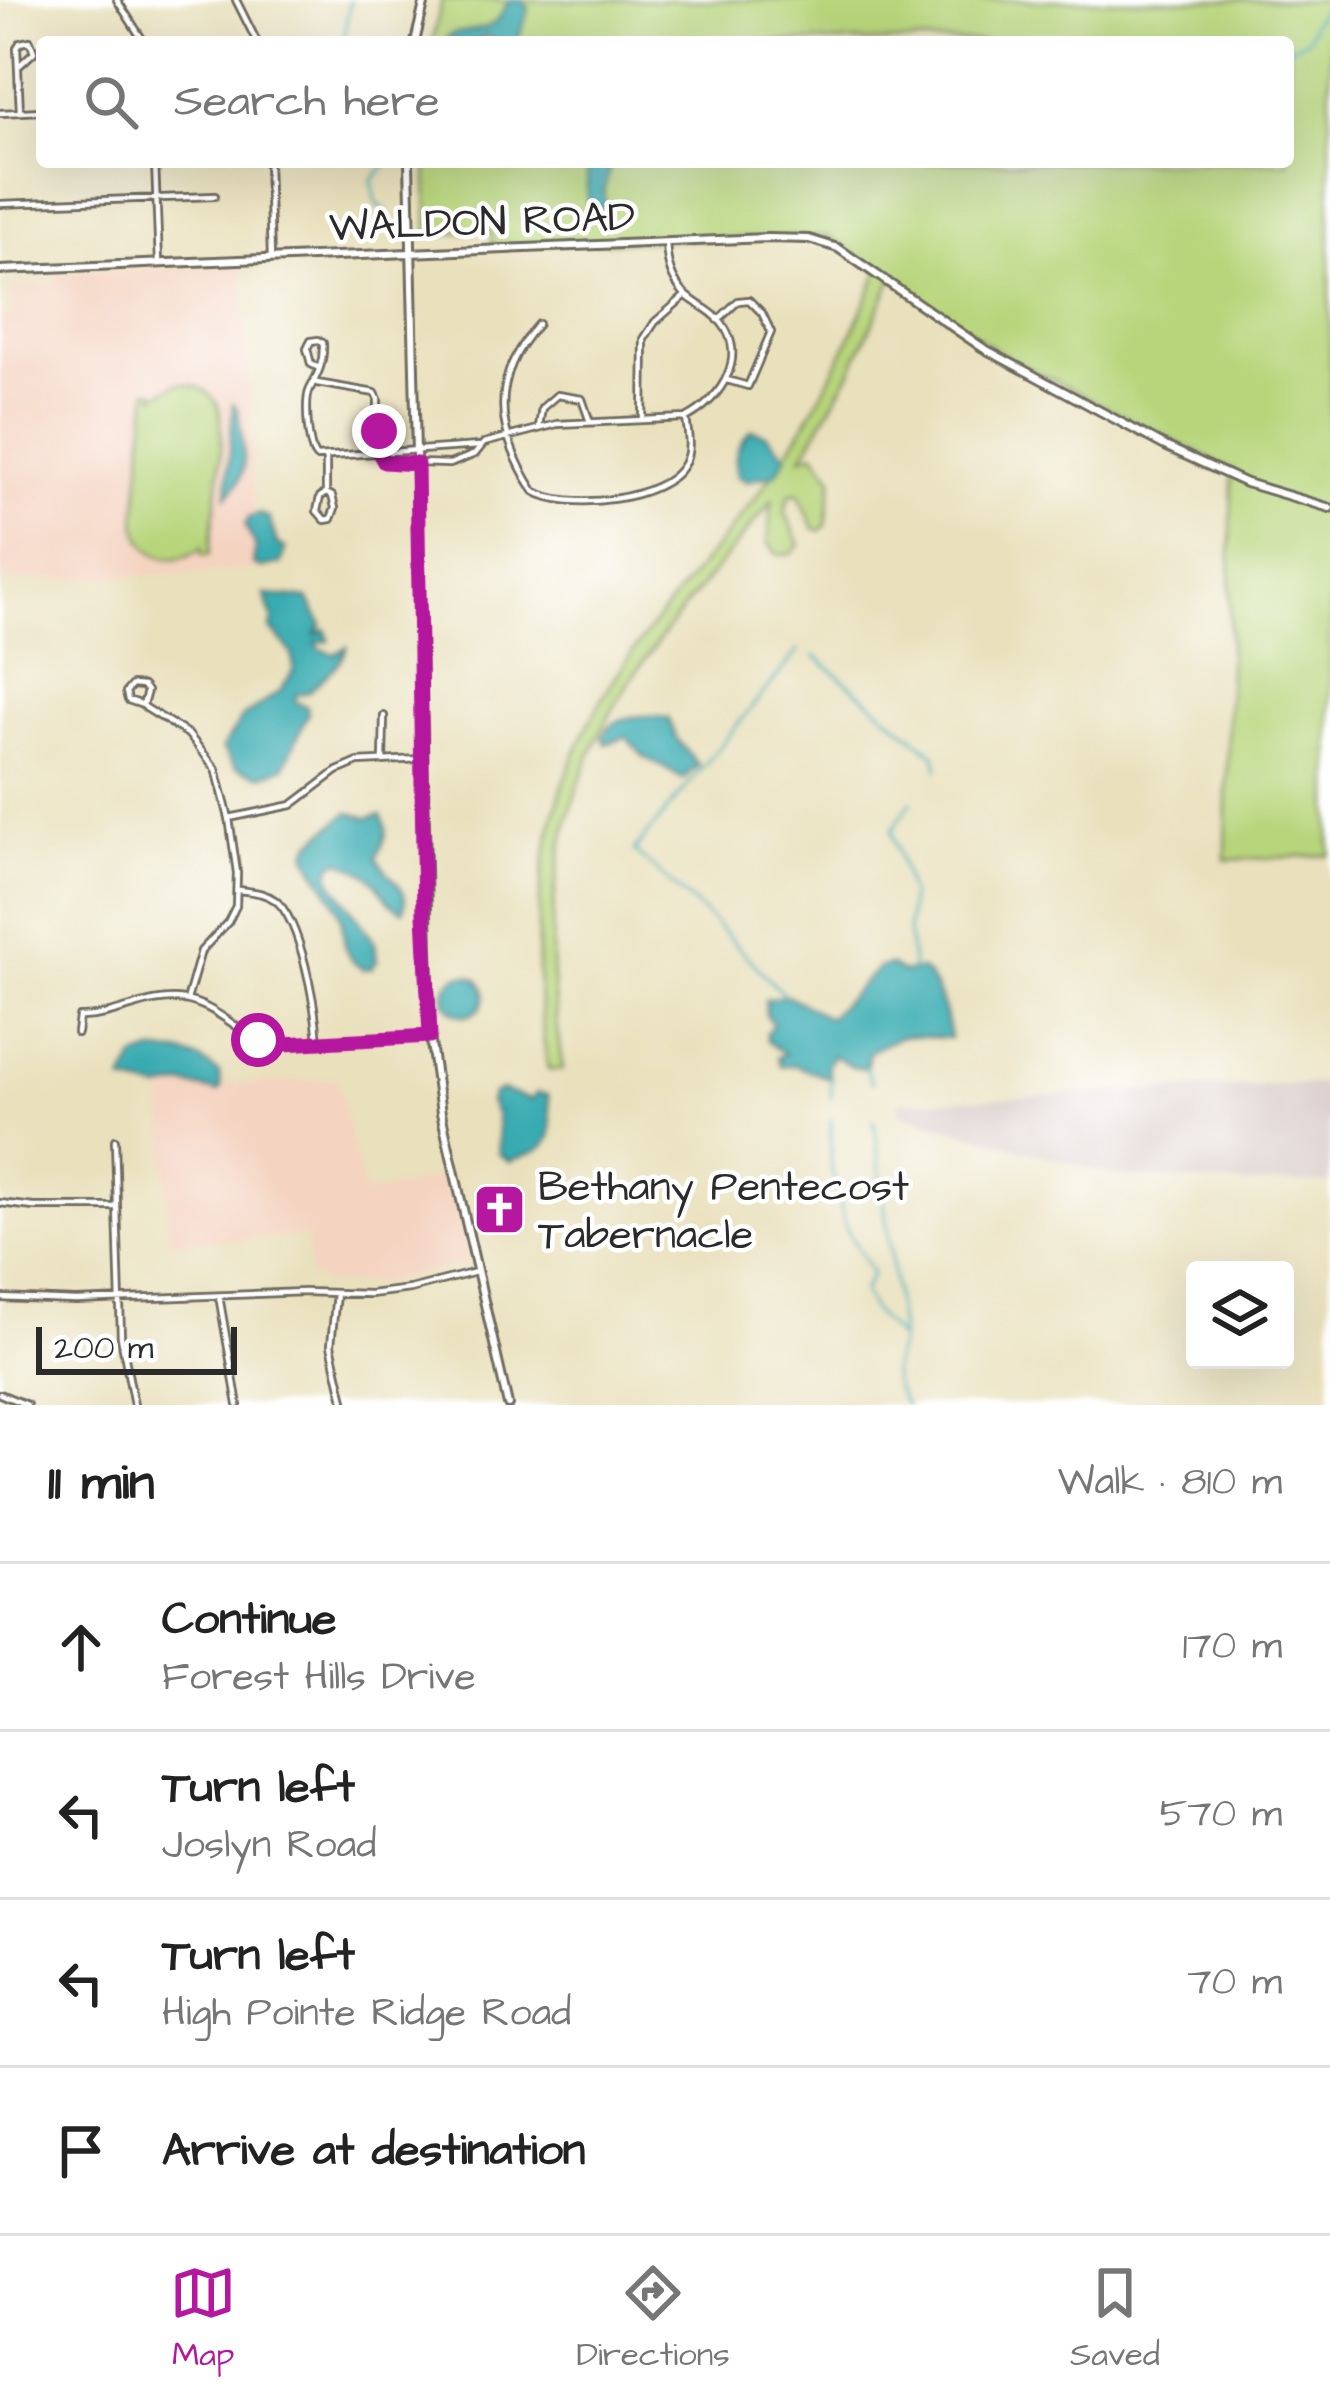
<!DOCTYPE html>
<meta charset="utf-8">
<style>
body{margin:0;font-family:"Architects Daughter",sans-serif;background:#f6f6f6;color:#222}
.controls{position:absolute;right:36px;bottom:36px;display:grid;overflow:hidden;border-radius:12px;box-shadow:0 12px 48px #0002}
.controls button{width:108px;height:108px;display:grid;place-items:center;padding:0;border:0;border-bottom:3px solid #e0e0e0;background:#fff;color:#222;font:60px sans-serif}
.scale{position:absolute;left:36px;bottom:30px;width:201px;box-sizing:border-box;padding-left:12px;border:6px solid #2b2b2b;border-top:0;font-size:33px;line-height:42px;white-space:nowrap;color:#2b2b2b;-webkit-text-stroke:9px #fff;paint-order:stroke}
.stop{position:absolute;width:36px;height:36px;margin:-27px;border:9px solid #b5179e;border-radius:50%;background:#fff}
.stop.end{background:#b5179e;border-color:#fff;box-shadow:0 3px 12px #0008}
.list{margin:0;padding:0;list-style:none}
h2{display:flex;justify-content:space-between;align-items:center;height:156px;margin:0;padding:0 48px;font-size:51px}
h2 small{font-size:39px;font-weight:400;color:#767676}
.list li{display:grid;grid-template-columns:78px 1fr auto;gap:36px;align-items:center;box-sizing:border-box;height:168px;padding:0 48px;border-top:3px solid #e0e0e0}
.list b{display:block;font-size:45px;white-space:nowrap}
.list p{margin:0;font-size:39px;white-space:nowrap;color:#767676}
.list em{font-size:39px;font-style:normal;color:#767676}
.icon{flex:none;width:66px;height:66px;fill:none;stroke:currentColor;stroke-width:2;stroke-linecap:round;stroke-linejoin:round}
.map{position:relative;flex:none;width:1330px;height:1405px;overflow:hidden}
.search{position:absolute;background:#fff;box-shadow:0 12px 48px #0002;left:36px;right:36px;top:36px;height:132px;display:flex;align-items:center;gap:30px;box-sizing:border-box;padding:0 42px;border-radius:12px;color:#767676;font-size:45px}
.sheet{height:828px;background:#fff}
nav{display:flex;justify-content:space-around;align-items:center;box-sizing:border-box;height:168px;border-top:3px solid #e0e0e0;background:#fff;font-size:33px;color:#767676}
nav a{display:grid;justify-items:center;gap:6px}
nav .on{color:#b5179e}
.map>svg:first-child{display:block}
.built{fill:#f4d3c0}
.industrial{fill:#d0c0bc}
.green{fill:#b8d57c;stroke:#728054;stroke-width:3}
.water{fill:#38abb1;stroke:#326b6e;stroke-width:3}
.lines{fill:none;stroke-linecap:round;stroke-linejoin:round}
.stream{stroke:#38abb1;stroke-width:3}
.minor-casing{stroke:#6e6a5e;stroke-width:10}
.tertiary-casing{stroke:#6e6a5e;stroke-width:12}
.minor{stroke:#fff;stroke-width:4.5}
.tertiary{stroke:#fff;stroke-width:6}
.route{stroke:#b5179e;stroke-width:15}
.labels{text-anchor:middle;stroke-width:9;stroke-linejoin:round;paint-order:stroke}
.street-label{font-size:42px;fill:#2b2b2b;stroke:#fff}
.poi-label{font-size:42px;fill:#2b2b2b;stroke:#fff;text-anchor:start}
</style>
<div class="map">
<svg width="1330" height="1405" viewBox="0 0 1330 1405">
<rect width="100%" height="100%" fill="#fff"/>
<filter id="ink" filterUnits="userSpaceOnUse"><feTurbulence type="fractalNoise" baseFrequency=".00833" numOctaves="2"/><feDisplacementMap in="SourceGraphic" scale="24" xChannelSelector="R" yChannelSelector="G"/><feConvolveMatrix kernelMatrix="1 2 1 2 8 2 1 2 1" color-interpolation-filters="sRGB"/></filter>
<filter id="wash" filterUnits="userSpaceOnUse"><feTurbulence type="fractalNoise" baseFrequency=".004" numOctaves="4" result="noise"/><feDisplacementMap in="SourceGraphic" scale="48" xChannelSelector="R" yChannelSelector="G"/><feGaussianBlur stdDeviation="2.7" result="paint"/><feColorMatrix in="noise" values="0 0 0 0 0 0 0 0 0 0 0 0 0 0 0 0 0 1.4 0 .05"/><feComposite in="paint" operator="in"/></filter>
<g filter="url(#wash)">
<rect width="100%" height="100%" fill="#e9e0bc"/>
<!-- built -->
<path class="built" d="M 243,266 L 257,570 L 0,581 L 0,316 L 12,315 L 11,288 L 55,285 L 55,273 Z
M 337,1079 L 364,1195 L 450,1175 L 469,1263 L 385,1283 L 323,1283 L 322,1278 L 310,1279 L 307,1236 L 169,1242 L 162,1088 Z"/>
<!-- industrial -->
<path class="industrial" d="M 1330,1083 L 1330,1183 L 1242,1184 L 1111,1175 L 899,1113 L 899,1102 Z"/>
<!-- green -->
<path class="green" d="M 442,0 L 1330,0 L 1330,855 L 1226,860 L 1232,470 L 1007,357 L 893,278 L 849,375 L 802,457 L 814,452 L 833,478 L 826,525 L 820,531 L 814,528 L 798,493 L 790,495 L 785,511 L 800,545 L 793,553 L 777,554 L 768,543 L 772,501 C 723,562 667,623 625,689 C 550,809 540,933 563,1070 L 548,1070 C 524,921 538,787 627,660 C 674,592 733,533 779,465 C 820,403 852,338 879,270 L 828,236 L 492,245 L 491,231 L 428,234 L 427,162 L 1288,162 L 1288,42 L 432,42 Z
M 177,384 C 194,384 208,388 217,404 C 229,429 213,524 209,555 L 202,555 L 202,547 C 174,570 141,557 136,521 L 148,390 L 155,391 L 155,396 Z"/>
<!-- water -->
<path class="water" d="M 510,0 L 523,0 L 529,9 L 517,42 L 495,42 L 487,35 L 475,42 L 447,42 L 448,36 C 464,28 487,34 498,19 C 503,13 505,6 510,0 Z
M 588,162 L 611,164 L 604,190 L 605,204 L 595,212 L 589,210 C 587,202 586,169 588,162 Z
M 233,404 L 238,410 C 240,439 255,472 227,496 Z
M 752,430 L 766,434 L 787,455 L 776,474 L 746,481 L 737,476 C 733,456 737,443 752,430 Z
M 259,514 L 269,518 L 277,544 L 286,549 L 281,564 L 261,568 L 253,564 L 256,547 L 245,526 L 249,518 Z
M 265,595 L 308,598 L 322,625 L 316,634 L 326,630 L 329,641 L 316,642 L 320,649 L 335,654 L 347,647 C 342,666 322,677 309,692 L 296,695 L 296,702 L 307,707 L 308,714 L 284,767 L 262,776 L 235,767 L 222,748 L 243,717 L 280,691 L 294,670 L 292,653 L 271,629 L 273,619 Z
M 644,716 L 668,718 L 676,738 L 698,765 L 683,779 L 643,756 L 626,737 L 606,744 L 603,737 C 613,718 624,718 644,716 Z
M 349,812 L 367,818 L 381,815 C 391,835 384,839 377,857 C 386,878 413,887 403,911 C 387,904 385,894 375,882 C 366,871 352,866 339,861 L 332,864 L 329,872 L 332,881 L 375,942 L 377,961 L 371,968 L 363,969 C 337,955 348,934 339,911 C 331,890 314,874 307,852 L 311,843 Z
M 890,965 L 902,973 L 921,969 C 939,984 946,1015 950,1038 L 901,1036 L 869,1052 L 866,1068 L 853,1067 L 833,1055 L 827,1067 L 831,1079 L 795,1065 L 781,1066 L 778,1057 L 785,1054 L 767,1041 L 766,1033 L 773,1025 L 766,1015 L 765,1000 L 787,995 L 828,1018 L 878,968 Z
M445 995a20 20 0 1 1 40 0a20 20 0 1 1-40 0Z
M 179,1053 L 201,1060 L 219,1073 L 221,1089 L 218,1092 L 186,1085 L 159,1090 L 123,1082 L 135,1058 L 154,1052 Z
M 501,1090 L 531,1100 L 537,1093 L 548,1095 C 555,1144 554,1146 510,1161 L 499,1154 L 497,1116 L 490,1101 L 493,1094 Z"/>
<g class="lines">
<!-- stream -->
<path class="stream" d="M 343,42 L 350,0
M 1288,49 L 1308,38 L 1312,23 L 1330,0
M 377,232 L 384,225 L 386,211 L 376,202 L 372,181 L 388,162
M 815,656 L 935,755 L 938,769
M 911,802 L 892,831 L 910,895 L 908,930 L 913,970
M 783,994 L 714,922 L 634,851 L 798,651
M 866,1068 L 872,1083
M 831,1079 L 831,1097
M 831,1120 L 831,1167 L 846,1228 L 872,1273 L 863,1292 L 872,1310 L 901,1340
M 874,1120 L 901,1341 C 890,1365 889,1383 905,1405"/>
</g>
</g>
<g filter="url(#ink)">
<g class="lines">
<defs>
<path id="minor" d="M 117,0 L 144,42
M 236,0 L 257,42
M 20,65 L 34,52 L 30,41 L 20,43 L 17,48 L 20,112
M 0,113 L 42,111
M 155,162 L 159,263
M 268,162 L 271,258
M 0,204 L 215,196
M 718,320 L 738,301 L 749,300 L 762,313 L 771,332 L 748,386 L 727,380
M 538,324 C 489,379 496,432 534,491 C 566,511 665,501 684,464 C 692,449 688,434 686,418
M 317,367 L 311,364 L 307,349 L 311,341 L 318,340 L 323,343 C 324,362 318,374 310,389 C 304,401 308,448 316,457 L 479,446
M 317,383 L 375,393 L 378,399 L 378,451
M 643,420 L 644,339 L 655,322 L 686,295
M 539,427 L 542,408 L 557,395 L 582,399 L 590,422
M 378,451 L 384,462 L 450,464 L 475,454 L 484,443 L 557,424 L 686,418 C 722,400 752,352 716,317 C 705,306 688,301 679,287 C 669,273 667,260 666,242
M 326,459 L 326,493 L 320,497 L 317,511 L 325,520 L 331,519 L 335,508 L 332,496 L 326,493
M 143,705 L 128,700 L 126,692 L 132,685 L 143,686 L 147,691 L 143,705 L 146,708 L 188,734 L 216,769 L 229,818 L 237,873 L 236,906 L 228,922 L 201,951 L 187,1000
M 383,761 L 384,716
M 229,818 L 292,805 L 337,771 L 358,762 L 422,759
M 239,890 C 251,892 264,892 275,900 C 301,919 316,1010 318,1043
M 77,1033 L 79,1017 C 115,1018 149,994 184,1000 C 217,1005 239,1035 271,1043 L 430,1036
M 115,1140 L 121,1337 L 134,1405
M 0,1203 L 34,1207 L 114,1207
M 336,1293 L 331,1345 L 345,1405
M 219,1296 L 238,1405
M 0,1298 L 76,1301 L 304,1292 L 370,1294 L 410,1289 L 476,1272
M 0,1394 L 27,1405"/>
<path id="tertiary" d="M 415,42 L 425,0
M 409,162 L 430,1036 L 441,1113 L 508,1405
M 0,270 L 767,238 L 809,239 L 838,248 L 983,348 L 1165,446 L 1246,483 L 1330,508"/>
</defs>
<!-- minor casing -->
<use href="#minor" class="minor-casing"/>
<!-- tertiary casing -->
<use href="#tertiary" class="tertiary-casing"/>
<!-- minor -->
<use href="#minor" class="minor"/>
<!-- tertiary -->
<use href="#tertiary" class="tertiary"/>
</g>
</g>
<g class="lines" filter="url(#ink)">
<!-- route -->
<path class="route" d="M 258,1040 L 284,1044 L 430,1036 L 424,915 L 417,464 L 384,462 L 378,451 L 379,431"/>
</g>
<!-- icons -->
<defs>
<symbol id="church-square" viewBox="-11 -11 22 22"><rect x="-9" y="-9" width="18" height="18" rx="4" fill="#b5179e" stroke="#fff"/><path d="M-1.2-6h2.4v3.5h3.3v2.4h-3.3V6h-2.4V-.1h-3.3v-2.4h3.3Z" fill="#fff"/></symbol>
</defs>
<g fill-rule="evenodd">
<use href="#church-square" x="470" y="1180" width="59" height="59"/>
</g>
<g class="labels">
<!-- street labels -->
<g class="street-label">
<text transform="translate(482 220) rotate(-2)" y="15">WALDON ROAD</text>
</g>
<!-- poi labels -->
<g class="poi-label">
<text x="538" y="1200">Bethany Pentecost<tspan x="538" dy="48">Tabernacle</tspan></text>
</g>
</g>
</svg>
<div class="controls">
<button><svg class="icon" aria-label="layers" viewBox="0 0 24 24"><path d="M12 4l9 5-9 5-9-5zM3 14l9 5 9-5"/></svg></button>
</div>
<div class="scale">200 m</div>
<div class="stop" style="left:258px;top:1040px"></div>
<div class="stop end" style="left:379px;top:431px"></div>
<div class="search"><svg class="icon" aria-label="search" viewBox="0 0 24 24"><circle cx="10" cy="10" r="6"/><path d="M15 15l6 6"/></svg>Search here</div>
</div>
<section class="sheet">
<h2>11 min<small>Walk · 810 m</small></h2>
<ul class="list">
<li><svg class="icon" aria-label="ahead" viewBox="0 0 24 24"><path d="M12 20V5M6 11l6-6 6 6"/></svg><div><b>Continue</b><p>Forest Hills Drive</p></div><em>170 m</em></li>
<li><svg class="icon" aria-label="left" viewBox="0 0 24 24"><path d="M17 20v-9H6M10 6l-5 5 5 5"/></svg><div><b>Turn left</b><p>Joslyn Road</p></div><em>570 m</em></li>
<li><svg class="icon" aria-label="left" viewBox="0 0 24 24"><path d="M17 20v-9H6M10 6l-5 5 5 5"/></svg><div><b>Turn left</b><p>High Pointe Ridge Road</p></div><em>70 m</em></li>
<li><svg class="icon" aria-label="arrive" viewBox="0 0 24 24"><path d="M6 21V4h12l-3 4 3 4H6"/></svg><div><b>Arrive at destination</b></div></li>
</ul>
</section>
<nav>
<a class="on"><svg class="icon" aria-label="map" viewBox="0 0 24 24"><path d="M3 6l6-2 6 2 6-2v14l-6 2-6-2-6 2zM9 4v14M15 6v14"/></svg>Map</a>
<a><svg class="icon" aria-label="directions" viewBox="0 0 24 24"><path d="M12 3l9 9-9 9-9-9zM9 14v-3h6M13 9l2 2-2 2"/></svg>Directions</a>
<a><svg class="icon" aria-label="saved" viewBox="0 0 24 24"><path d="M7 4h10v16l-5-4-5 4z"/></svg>Saved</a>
</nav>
